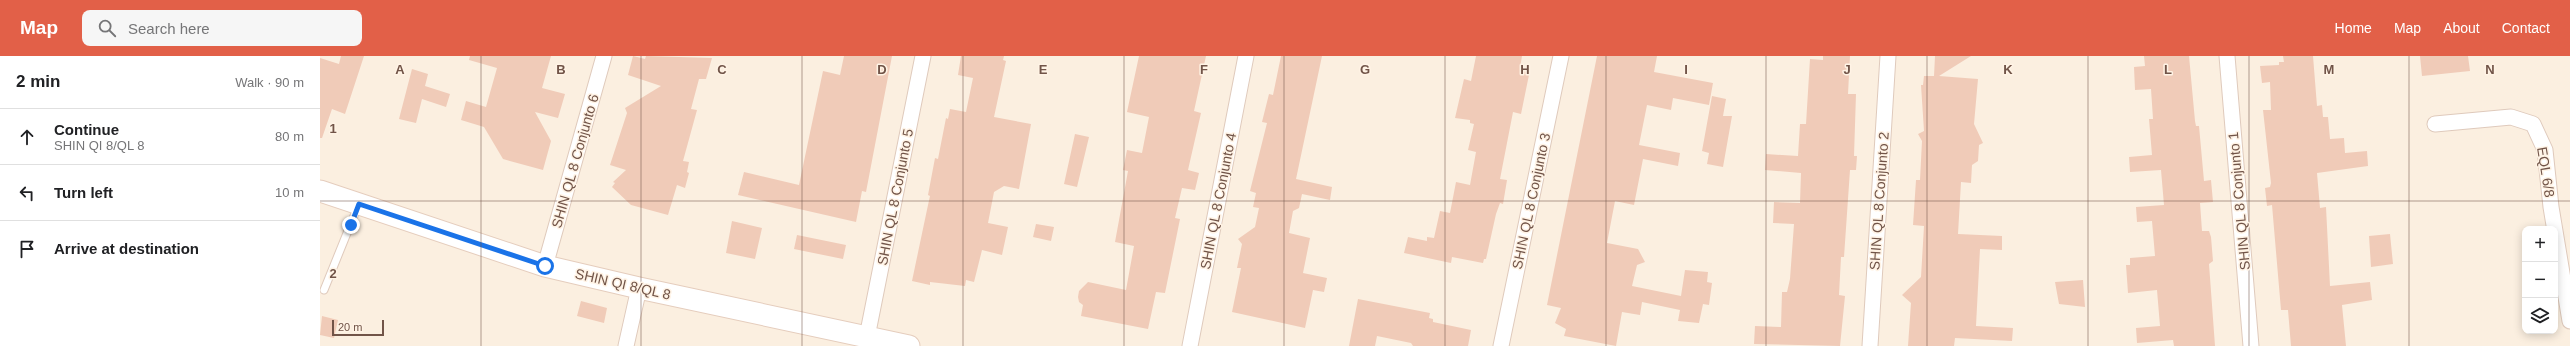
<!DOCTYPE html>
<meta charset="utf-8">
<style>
body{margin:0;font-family:Helvetica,sans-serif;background:#f6f6f6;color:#202124}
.controls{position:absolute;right:12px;bottom:12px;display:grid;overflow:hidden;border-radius:8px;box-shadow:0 2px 10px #0003}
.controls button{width:36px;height:36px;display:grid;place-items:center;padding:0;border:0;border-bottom:1px solid #e0e0e0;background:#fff;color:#202124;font:20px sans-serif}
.scale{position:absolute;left:12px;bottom:10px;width:52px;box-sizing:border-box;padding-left:4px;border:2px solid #715448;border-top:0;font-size:11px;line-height:14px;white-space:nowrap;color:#715448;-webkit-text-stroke:3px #fff3e5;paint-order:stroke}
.stop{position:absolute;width:12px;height:12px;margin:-9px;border:3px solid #1a73e8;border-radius:50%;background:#fff}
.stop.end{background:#1a73e8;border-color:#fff;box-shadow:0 1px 4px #0008}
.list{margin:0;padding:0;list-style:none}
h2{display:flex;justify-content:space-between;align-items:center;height:52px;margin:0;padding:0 16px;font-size:17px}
h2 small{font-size:13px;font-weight:400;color:#757577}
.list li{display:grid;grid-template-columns:26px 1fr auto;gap:12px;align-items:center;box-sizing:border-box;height:56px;padding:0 16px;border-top:1px solid #e0e0e0}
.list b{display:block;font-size:15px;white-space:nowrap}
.list p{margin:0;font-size:13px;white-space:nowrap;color:#757577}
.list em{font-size:13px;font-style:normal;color:#757577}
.icon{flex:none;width:22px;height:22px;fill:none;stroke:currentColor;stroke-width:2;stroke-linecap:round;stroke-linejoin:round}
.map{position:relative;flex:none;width:2250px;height:290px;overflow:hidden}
header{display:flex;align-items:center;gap:24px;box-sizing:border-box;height:56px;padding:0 20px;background:#e26048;color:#fff}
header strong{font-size:19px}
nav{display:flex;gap:22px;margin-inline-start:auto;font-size:14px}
.search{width:280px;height:36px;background:#f6f6f6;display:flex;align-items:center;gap:10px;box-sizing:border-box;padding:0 14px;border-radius:8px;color:#757577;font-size:15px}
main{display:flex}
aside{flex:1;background:#fff}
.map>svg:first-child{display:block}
.building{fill:#f0cbb8}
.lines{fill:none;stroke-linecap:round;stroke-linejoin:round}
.lane-casing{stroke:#dfcabc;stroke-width:9}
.street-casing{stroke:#dfcabc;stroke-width:17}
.secondary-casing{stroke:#e5cdbd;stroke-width:23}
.lane{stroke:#fff;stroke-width:7}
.street{stroke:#fff;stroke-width:15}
.secondary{stroke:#fff;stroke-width:21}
.route{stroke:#1a73e8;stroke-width:5}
.grid{fill:none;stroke:#715448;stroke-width:1;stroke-opacity:0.55}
.labels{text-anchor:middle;stroke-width:3;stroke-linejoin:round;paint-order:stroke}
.street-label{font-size:14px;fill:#715448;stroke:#fff3e5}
.grid-label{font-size:13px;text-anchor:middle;font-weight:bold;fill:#715448;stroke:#fff3e5;stroke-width:3;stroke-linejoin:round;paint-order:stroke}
</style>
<header>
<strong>Map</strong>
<div class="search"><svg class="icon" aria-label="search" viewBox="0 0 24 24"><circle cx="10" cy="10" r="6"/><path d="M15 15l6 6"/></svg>Search here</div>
<nav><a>Home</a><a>Map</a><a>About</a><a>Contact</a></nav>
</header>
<main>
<aside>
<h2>2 min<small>Walk · 90 m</small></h2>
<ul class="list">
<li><svg class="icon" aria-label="ahead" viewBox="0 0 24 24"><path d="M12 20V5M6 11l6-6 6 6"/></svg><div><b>Continue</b><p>SHIN QI 8/QL 8</p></div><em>80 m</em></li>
<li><svg class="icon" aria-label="left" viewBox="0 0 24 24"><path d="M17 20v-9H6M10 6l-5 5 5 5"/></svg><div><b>Turn left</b></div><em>10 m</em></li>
<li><svg class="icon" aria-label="arrive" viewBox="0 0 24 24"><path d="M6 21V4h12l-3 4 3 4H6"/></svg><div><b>Arrive at destination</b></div></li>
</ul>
</aside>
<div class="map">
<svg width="2250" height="290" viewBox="0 0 2250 290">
<rect width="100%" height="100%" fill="#fbefe0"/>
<!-- building -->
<path class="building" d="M 21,0 L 44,0 L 25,58 L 12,53 L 2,82 L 0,82 L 0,2 L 19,8 Z
M 150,0 L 231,0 L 222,32 L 245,38 L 238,62 L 215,56 L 231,85 L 223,114 L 183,103 L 164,71 L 141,64 L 146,45 L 166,51 L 177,12 L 149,4 Z
M 313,0 L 325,3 L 326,0 L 392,2 L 386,23 L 379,23 L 371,53 L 377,54 L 363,105 L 369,106 L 367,116 L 369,117 L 365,132 L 357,129 L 348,159 L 311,149 L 292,131 L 295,127 L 293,126 L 306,114 L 290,109 L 307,57 L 305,52 L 341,30 L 308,19 Z
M 524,0 L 572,0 L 546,136 L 542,135 L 536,166 L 418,139 L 424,116 L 479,129 L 503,15 L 520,19 Z
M 641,0 L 684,0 L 683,4 L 686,5 L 674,61 L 711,68 L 699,133 L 684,130 L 674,136 L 668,167 L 688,171 L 682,199 L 662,194 L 654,226 L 646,224 L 645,230 L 610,226 L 610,229 L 592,225 L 608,149 L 610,140 L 608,139 L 615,102 L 618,103 L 626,62 L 628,63 L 630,53 L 646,56 L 653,22 L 638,19 Z
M 819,0 L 886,0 L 874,55 L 881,57 L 868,114 L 879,117 L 875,134 L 862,132 L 855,162 L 860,163 L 845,237 L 836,236 L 828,273 L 761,260 L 763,249 L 759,246 L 758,241 L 759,235 L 768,226 L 806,234 L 814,190 L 795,186 L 808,115 L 803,114 L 807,94 L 822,97 L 829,61 L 807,56 Z
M 961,0 L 1002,0 L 976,123 L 1012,131 L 1010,144 L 982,138 L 979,152 L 973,155 L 969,177 L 990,182 L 983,217 L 1007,222 L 1004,236 L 993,234 L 985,272 L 912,256 L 921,212 L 917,212 L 922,188 L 918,183 L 935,171 L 939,152 L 933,151 L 936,137 L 930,135 L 947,67 L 942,66 L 949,38 L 953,39 Z
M 1156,0 L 1202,0 L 1200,12 L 1210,14 L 1201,58 L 1193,56 L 1180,123 L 1187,124 L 1183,148 L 1180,147 L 1176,158 L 1166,203 L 1164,203 L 1163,207 L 1132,201 L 1131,207 L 1084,197 L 1088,181 L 1107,185 L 1107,181 L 1114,182 L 1120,155 L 1130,157 L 1136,126 L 1150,129 L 1156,96 L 1148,94 L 1154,68 L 1150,67 L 1150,64 L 1135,62 L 1144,23 L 1151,25 Z
M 1277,0 L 1337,0 L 1334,16 L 1393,27 L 1389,49 L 1353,42 L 1351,54 L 1327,49 L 1319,89 L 1360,97 L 1358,110 L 1323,103 L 1314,149 L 1295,145 L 1287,187 L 1318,193 L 1325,206 L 1317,209 L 1312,230 L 1361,240 L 1365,214 L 1388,216 L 1387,226 L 1392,227 L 1389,249 L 1383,248 L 1379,267 L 1358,265 L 1360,254 L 1322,246 L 1320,259 L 1302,256 L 1296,290 L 1244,280 L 1246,273 L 1235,267 L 1241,252 L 1227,249 Z
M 1503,0 L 1530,0 L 1528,38 L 1536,38 L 1534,100 L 1537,100 L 1536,114 L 1530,114 L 1524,201 L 1521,201 L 1519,239 L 1525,240 L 1520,290 L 1434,288 L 1435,270 L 1461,271 L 1462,236 L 1467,236 L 1470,223 L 1474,168 L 1453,167 L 1454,146 L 1480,147 L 1481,117 L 1445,114 L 1446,98 L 1478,100 L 1480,68 L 1486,68 L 1490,3 L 1503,4 Z
M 1615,0 L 1651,0 L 1619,20 L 1658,23 L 1654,68 L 1663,87 L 1659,89 L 1658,105 L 1652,109 L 1651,127 L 1641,126 L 1638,178 L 1682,180 L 1682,194 L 1660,193 L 1656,270 L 1693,272 L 1692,285 L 1635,282 L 1634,290 L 1588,290 L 1591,247 L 1582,239 L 1601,221 L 1604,170 L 1593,169 L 1596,124 L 1600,124 L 1602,85 L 1598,78 L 1604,75 L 1601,29 L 1603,29 L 1604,20 L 1614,20 Z
M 1824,0 L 1869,0 L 1875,65 L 1876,70 L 1879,70 L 1884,125 L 1891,124 L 1893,146 L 1880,147 L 1882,175 L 1889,175 L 1891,181 L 1893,205 L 1889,208 L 1895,290 L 1854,290 L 1853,284 L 1817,287 L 1816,272 L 1840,270 L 1837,234 L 1808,237 L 1806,209 L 1810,209 L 1810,202 L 1835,200 L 1832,165 L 1817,166 L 1816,151 L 1844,149 L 1841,114 L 1810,116 L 1809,101 L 1832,99 L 1829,63 L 1833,63 L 1831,33 L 1815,34 L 1814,11 L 1825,10 Z
M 1963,0 L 1993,0 L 1997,50 L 2002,49 L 2003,61 L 2008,61 L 2010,83 L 2024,82 L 2025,97 L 2047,95 L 2048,110 L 1997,117 L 2000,152 L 2006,151 L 2010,230 L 2050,226 L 2052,244 L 2022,249 L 2026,290 L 1971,290 L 1968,254 L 1961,254 L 1952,149 L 1947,150 L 1945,132 L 1950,131 L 1951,127 L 1943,54 L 1951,54 L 1950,26 L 1942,27 L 1940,10 L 1959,9 L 1959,6 L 1964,6 Z
M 2100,0 L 2148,0 L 2150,15 L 2102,20 Z
M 92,13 L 108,18 L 105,30 L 130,38 L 126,51 L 102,43 L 96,67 L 79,63 Z
M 1392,40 L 1406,43 L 1403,60 L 1412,60 L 1403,111 L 1387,108 L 1389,97 L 1382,95 Z
M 755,78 L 769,81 L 757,131 L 744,128 Z
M 412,165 L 442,172 L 435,203 L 406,197 Z
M 716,168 L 734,171 L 731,185 L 713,181 Z
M 2070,178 L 2073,208 L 2051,211 L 2049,180 Z
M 477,179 L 526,189 L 523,203 L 474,193 Z
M 1763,224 L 1765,251 L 1739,248 L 1735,226 Z
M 1038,243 L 1110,257 L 1109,262 L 1113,263 L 1113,266 L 1151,274 L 1148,290 L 1093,290 L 1091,287 L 1057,280 L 1055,290 L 1029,290 Z
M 261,245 L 287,252 L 284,267 L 257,260 Z
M 2,260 L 18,264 L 14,282 L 0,279 Z"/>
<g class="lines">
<defs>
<path id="lane" d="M 4,234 L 38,150"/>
<path id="street" d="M 1907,0 L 1931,290
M 2115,68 L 2191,61 L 2213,68 L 2225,94 L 2231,151 L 2250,265
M 225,210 L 284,0
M 547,281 L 603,0
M 306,290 L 319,232
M 870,290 L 926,0
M 1181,290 L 1241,0
M 1550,290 L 1568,0"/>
<path id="secondary" d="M 0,135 L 225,210 L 319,232 L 589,290"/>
</defs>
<!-- lane casing -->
<use href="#lane" class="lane-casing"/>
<!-- street casing -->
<use href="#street" class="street-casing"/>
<!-- secondary casing -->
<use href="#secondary" class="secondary-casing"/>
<!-- lane -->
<use href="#lane" class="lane"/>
<!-- street -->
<use href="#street" class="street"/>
<!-- secondary -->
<use href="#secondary" class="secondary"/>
</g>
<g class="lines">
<!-- route -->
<path class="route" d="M 31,169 L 39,148 L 225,210"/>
</g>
<!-- grid -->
<path class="grid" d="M 161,0 L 161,290M 321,0 L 321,290M 482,0 L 482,290M 643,0 L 643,290M 804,0 L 804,290M 964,0 L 964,290M 1125,0 L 1125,290M 1286,0 L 1286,290M 1446,0 L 1446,290M 1607,0 L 1607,290M 1768,0 L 1768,290M 1929,0 L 1929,290M 2089,0 L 2089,290M 0,145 L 2250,145"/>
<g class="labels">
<!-- street labels -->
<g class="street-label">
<text transform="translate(255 105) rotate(-74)" y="5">SHIN QL 8 Conjunto 6</text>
<text transform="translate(2226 116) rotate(81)" y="5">EQL 6/8</text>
<text transform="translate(575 141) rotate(-79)" y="5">SHIN QL 8 Conjunto 5</text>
<text transform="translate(898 145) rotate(-79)" y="5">SHIN QL 8 Conjunto 4</text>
<text transform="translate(1211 145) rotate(-78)" y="5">SHIN QL 8 Conjunto 3</text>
<text transform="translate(1559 145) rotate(-86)" y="5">SHIN QL 8 Conjunto 2</text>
<text transform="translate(1919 145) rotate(-95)" y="5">SHIN QL 8 Conjunto 1</text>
<text transform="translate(303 228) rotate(13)" y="5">SHIN QI 8/QL 8</text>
</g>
</g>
<g class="grid-label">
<text x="80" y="18">A</text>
<text x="241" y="18">B</text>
<text x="402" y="18">C</text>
<text x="562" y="18">D</text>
<text x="723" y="18">E</text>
<text x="884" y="18">F</text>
<text x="1045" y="18">G</text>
<text x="1205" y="18">H</text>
<text x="1366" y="18">I</text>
<text x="1527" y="18">J</text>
<text x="1688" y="18">K</text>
<text x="1848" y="18">L</text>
<text x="2009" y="18">M</text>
<text x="2170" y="18">N</text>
<text x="13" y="77">1</text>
<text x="13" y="222">2</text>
</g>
</svg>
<div class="controls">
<button>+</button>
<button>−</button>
<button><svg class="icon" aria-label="layers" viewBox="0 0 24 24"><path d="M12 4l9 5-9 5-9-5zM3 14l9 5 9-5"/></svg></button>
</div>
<div class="scale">20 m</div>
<div class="stop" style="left:225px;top:210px"></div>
<div class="stop end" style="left:31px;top:169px"></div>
</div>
</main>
